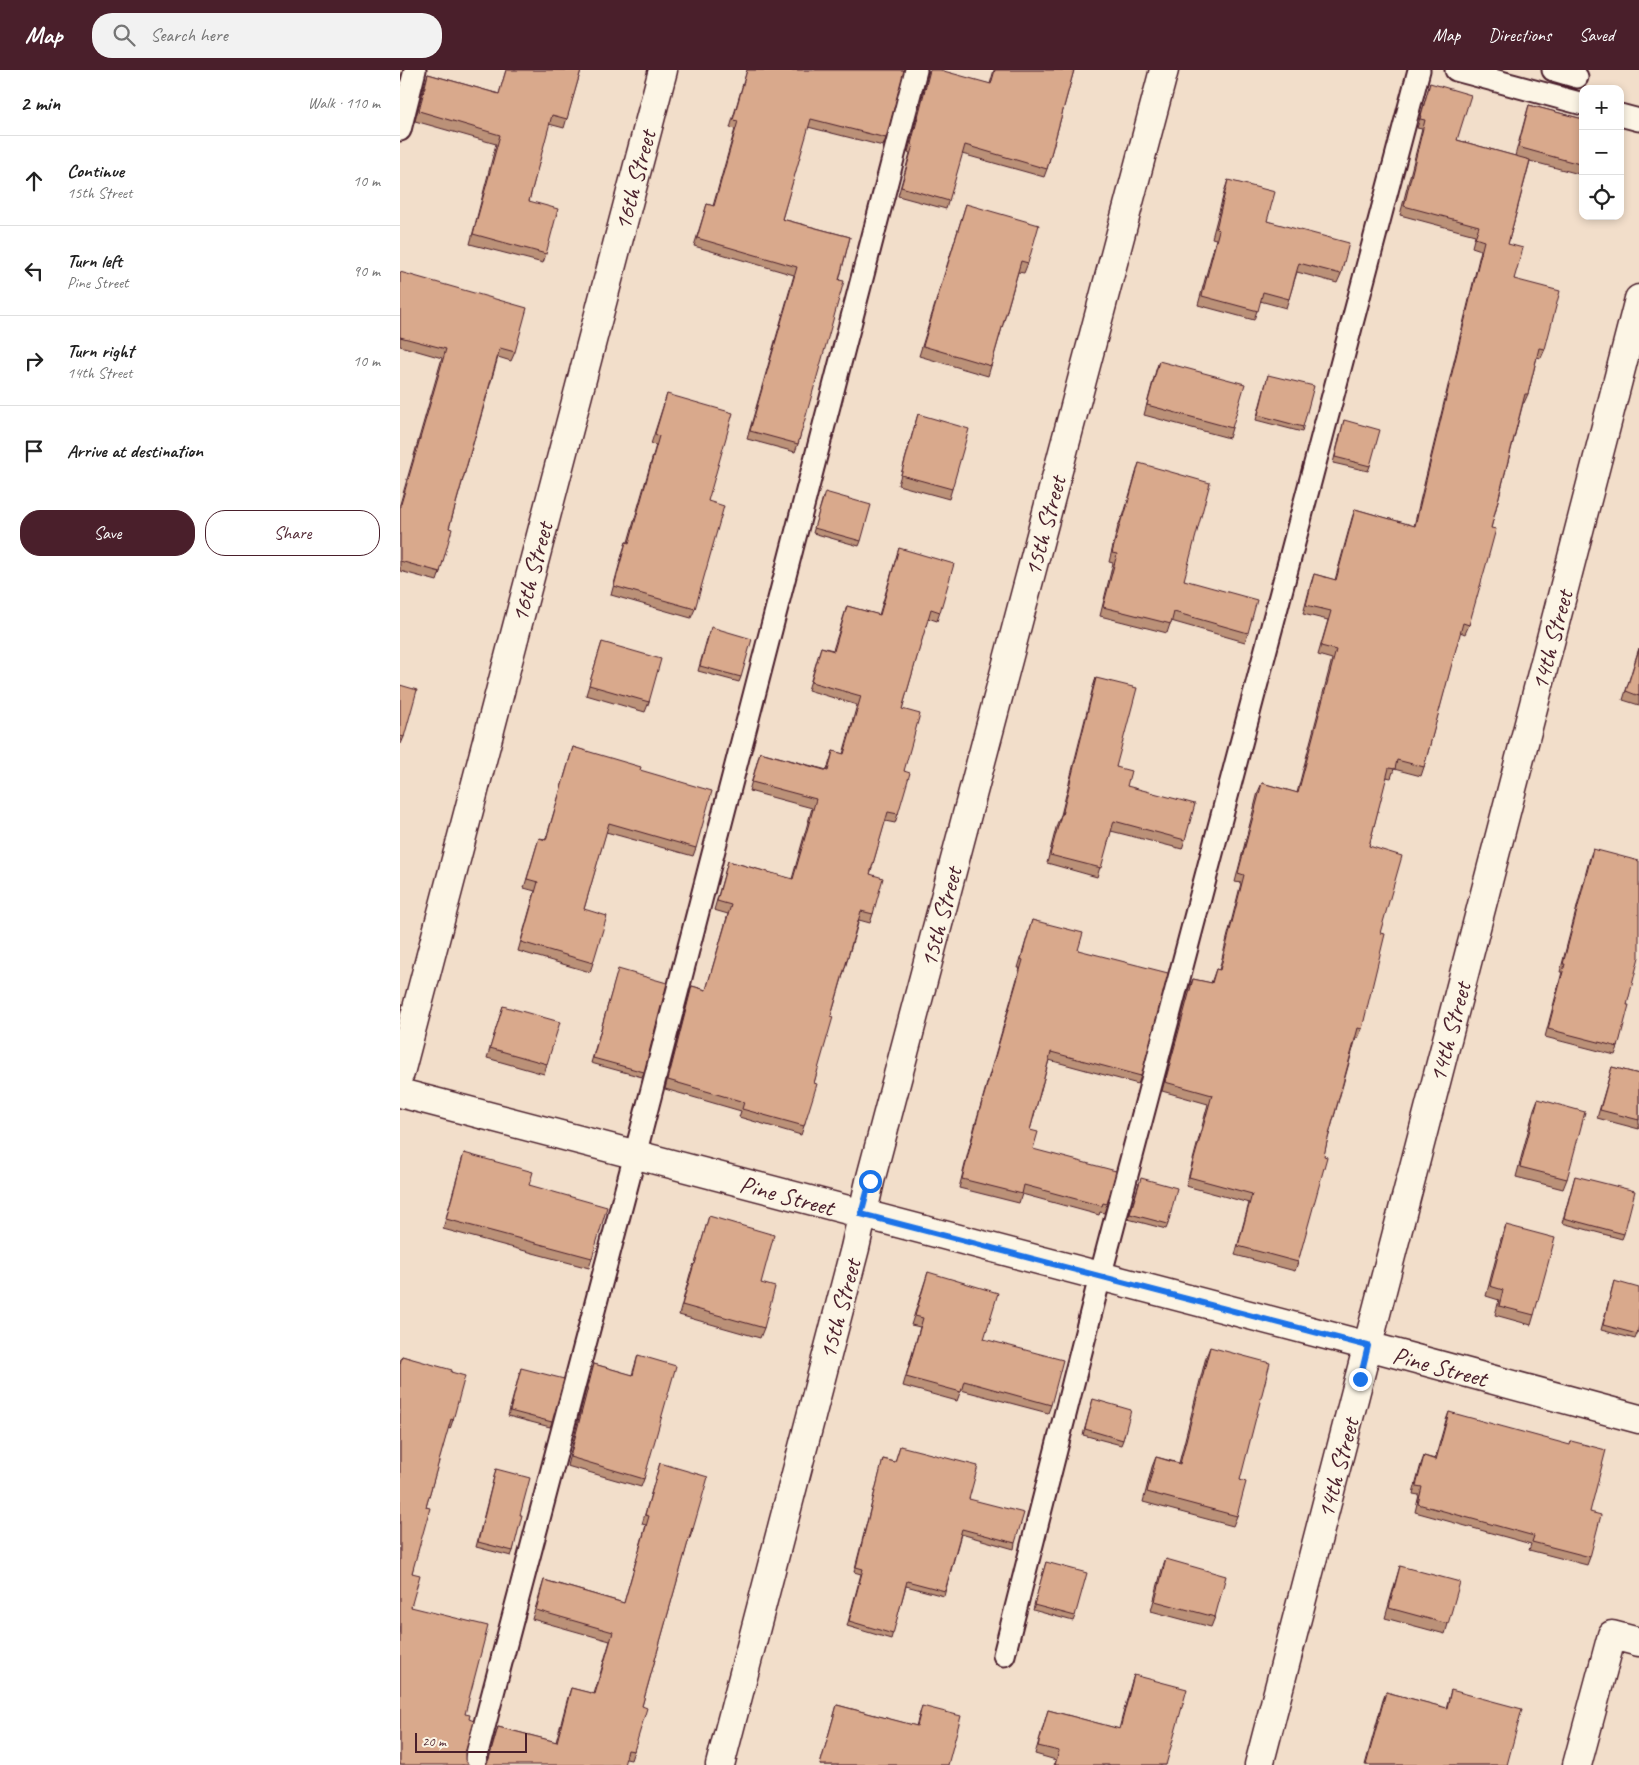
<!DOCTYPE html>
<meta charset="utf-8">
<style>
body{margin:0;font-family:Caveat,sans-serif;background:#f2f2f2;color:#222}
.controls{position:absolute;right:15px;top:15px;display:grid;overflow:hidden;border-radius:10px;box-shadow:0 2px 8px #0003}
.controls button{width:45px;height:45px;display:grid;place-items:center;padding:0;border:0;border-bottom:1px solid #e0e0e0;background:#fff;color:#222;font:25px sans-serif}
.scale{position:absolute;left:15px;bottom:12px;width:112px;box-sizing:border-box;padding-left:5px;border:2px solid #4a1f2b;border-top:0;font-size:14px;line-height:18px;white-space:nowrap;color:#4a1f2b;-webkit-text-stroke:4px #fcf5e5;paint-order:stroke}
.stop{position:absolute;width:15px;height:15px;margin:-11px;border:4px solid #1a73e8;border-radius:50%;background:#fff}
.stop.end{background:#1a73e8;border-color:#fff;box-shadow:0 1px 5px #0008}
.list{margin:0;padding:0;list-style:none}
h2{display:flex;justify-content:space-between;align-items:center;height:65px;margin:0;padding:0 20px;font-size:21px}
h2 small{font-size:16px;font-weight:400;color:#767676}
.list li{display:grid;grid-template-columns:32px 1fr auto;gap:15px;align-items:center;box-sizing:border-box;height:90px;padding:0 20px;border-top:1px solid #e0e0e0}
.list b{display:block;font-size:19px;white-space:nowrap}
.list p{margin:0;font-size:16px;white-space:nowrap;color:#767676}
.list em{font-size:16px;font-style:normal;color:#767676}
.actions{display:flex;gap:10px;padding:15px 20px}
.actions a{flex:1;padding:11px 0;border:1px solid #4a1f2b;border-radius:20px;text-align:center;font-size:18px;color:#4a1f2b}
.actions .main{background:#4a1f2b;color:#fff}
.icon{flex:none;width:28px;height:28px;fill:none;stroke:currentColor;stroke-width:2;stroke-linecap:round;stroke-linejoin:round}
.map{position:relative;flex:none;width:1239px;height:1695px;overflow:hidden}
header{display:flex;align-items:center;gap:30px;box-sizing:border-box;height:70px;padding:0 25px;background:#4a1f2b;color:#fff}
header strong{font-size:24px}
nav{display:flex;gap:28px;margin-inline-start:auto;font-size:18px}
.search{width:350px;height:45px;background:#f2f2f2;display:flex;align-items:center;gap:12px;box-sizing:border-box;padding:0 18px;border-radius:20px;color:#767676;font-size:19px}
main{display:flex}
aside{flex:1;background:#fff}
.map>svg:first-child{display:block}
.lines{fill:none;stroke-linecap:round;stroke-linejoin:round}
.service-casing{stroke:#4a1f2b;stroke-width:25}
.minor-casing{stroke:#4a1f2b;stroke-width:31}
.service{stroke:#fcf5e5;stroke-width:21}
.minor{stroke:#fcf5e5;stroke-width:28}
.wall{fill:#bb9178;stroke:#4a1f2b}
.building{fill:#d9a98c;stroke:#4a1f2b}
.route{stroke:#1a73e8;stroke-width:6}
.labels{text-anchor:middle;stroke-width:4;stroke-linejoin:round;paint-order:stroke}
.street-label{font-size:25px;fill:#4a1f2b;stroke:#fcf5e5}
</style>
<header>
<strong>Map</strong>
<div class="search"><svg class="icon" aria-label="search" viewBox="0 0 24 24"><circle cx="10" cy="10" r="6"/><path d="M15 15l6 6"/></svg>Search here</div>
<nav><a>Map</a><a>Directions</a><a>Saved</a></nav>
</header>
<main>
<aside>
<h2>2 min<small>Walk · 110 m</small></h2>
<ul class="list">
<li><svg class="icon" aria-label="ahead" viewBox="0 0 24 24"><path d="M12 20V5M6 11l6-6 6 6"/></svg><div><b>Continue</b><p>15th Street</p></div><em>10 m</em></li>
<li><svg class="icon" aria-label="left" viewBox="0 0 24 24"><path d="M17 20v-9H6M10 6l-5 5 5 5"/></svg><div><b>Turn left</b><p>Pine Street</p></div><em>90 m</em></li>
<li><svg class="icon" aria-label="right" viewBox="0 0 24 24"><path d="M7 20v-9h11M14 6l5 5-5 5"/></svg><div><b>Turn right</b><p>14th Street</p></div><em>10 m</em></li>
<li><svg class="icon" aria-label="arrive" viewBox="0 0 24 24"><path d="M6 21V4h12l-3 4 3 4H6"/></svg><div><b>Arrive at destination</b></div></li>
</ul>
<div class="actions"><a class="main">Save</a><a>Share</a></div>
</aside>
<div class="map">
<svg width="1239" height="1695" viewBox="0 0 1239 1695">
<rect width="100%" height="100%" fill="#f2deca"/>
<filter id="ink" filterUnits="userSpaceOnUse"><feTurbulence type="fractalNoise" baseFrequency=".02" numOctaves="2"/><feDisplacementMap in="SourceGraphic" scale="10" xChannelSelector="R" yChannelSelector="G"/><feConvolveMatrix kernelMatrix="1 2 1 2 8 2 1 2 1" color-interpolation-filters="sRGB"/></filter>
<g filter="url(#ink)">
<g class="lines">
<defs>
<path id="service" d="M 1056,0 L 1183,34
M 1153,0 L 1177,7
M 1220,45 L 1239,50
M 0,60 L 15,0
M 604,1585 L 700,1207 L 1019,0
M 74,1695 L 235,1085 L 516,0"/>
<path id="minor" d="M 0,1003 L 263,0
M 0,1023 L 968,1276 L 1239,1349
M 320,1695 L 455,1178 L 470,1111 L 764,0
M 859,1695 L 1239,229
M 1177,1695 L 1212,1565 L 1239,1572"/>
</defs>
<!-- service casing -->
<use href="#service" class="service-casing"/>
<!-- minor casing -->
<use href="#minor" class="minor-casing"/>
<!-- service -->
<use href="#service" class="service"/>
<!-- minor -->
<use href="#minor" class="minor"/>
</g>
<!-- wall -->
<path class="wall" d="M 106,0 L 181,0 L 164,58 L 149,54 L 129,131 L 146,184 L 143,193 L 70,174 L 96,74 L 15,51 L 25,13 L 28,4 L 99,24 Z
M 347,0 L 504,0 L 486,68 L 483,76 L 408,57 L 382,149 L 450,167 L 398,374 L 395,382 L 347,369 L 394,205 L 294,176 L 307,134 L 313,136 L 335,59 L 330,58 Z
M 529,0 L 590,14 L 594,0 L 674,0 L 647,99 L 644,107 L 562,84 L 546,139 L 498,126 L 510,83 L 508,82 Z
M 1030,13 L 1057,70 L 1115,86 L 1126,45 L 1129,35 L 1183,49 L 1183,105 L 1130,91 L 1108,174 L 1114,209 L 1145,279 L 1141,288 L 1137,287 L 1128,324 L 1124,333 L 1123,333 L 1091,458 L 1069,555 L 1065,564 L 1060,562 L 1024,697 L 1021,706 L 994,699 L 991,708 L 986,707 L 969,776 L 980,863 L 962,959 L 958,968 L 956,968 L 927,1072 L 898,1192 L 895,1201 L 835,1185 L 849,1133 L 786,1116 L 808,1034 L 762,1021 L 789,918 L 793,909 L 811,913 L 816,899 L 819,900 L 841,813 L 835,812 L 858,722 L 862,713 L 897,723 L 932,589 L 918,585 L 928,550 L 903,544 L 911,513 L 914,504 L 935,510 L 952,448 L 955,439 L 1014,456 L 1081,180 L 1072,177 L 1075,165 L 1000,145 L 1022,59 L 1017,58 Z
M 828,110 L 867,151 L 941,204 L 937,213 L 897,202 L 886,238 L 860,231 L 854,250 L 798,235 L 816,169 L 812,168 L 825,119 Z
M 566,134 L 628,193 L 624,203 L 618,202 L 591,296 L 588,306 L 519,286 Z
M 0,202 L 115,282 L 111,291 L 98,287 L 49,458 L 40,502 L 37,511 L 0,501 L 0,434 L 42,288 L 0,276 Z
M 759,291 L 832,358 L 829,368 L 744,345 L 756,300 Z
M 868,305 L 903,357 L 902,362 L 856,350 Z
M 267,324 L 308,431 L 295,539 L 291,548 L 211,525 L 223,481 L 226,472 L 228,472 L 256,375 L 251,374 Z
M 518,344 L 552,419 L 549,429 L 498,415 L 515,354 Z
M 944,350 L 970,396 L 968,401 L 933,393 Z
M 739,393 L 784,510 L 848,563 L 845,572 L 771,551 L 767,563 L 700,546 L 713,493 L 709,492 L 718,456 L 722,447 L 723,447 L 736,403 Z
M 423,427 L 461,471 L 459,476 L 413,463 Z
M 499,478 L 540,542 L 537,551 L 528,548 L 502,639 L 504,701 L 498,744 L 495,753 L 485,751 L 470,804 L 473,844 L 470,853 L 459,850 L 431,946 L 414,1013 L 404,1056 L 401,1065 L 339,1047 L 341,1041 L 265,1019 L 289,925 L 292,916 L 306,920 L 328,844 L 314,840 L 328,791 L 392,809 L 412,738 L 349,721 L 360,682 L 427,700 L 433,681 L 443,684 L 457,635 L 408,620 L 421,577 L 433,580 L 447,536 L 479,545 Z
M 309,562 L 341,607 L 339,612 L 298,601 Z
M 202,572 L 249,632 L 245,642 L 186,625 Z
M 1239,578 L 1239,635 L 1223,630 Z
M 696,608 L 716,697 L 727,716 L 785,770 L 782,779 L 711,761 L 697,807 L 647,793 L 657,754 L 661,745 L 693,617 Z
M 0,615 L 4,667 L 1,674 L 0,674 Z
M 173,677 L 240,700 L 296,778 L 293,786 L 206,762 L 184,839 L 193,893 L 190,902 L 118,881 L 135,821 L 124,818 L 139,768 L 146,769 Z
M 1193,779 L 1227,935 L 1218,977 L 1215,985 L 1145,967 L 1162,902 L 1160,902 L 1190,787 Z
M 632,850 L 678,880 L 741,1006 L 738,1014 L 649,990 L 630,1060 L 633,1079 L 707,1134 L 704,1143 L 700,1142 L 699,1145 L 622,1124 L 619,1133 L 559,1118 L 575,1055 L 620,898 L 618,898 Z
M 217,904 L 244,1002 L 242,1007 L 191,993 Z
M 103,936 L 147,994 L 144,1004 L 87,988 Z
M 1212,997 L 1239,1004 L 1239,1059 L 1197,1048 Z
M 1138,1029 L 1167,1109 L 1163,1119 L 1116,1107 L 1134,1039 Z
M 64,1083 L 129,1115 L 192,1188 L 189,1198 L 43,1159 L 61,1093 Z
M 1175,1106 L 1224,1164 L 1222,1169 L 1162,1153 Z
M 739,1113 L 768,1154 L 766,1159 L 728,1149 Z
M 309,1146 L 361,1213 L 364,1258 L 360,1268 L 279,1245 L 290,1204 L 294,1194 L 295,1194 Z
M 1106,1155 L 1134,1245 L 1131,1255 L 1095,1245 L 1099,1230 L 1086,1226 L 1102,1165 Z
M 528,1202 L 584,1269 L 651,1335 L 648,1343 L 561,1320 L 557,1331 L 503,1316 L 520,1257 L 511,1255 Z
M 1214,1211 L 1237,1264 L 1235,1269 L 1201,1260 Z
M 810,1277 L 840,1410 L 837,1446 L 833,1456 L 743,1432 L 752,1397 L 756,1387 L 779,1393 L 806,1287 Z
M 238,1285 L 244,1409 L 241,1417 L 167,1396 L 190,1303 L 194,1294 L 232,1305 Z
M 2,1286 L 51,1302 L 53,1350 L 50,1359 L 48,1358 L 26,1437 L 12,1503 L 11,1537 L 65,1644 L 69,1649 L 65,1683 L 65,1690 L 0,1695 L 0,1292 Z
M 121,1298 L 152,1352 L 150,1357 L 108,1346 Z
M 693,1329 L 723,1370 L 721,1375 L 683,1365 Z
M 1049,1342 L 1190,1442 L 1190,1487 L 1187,1495 L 1129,1480 L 1131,1474 L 1015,1442 L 1019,1425 L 1013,1424 L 1021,1394 L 1024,1386 L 1035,1389 L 1046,1350 Z
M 500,1376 L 569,1429 L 615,1473 L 614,1479 L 561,1464 L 544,1526 L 506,1516 L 491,1569 L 447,1556 L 461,1504 L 454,1502 L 482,1394 L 483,1389 L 495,1392 Z
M 260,1393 L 293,1459 L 290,1468 L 289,1468 L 242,1636 L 234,1681 L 231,1690 L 226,1689 L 88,1692 L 95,1666 L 98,1657 L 156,1672 L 168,1627 L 171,1618 L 194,1624 L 210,1571 L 132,1549 L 144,1510 L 224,1533 L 246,1455 L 242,1454 Z
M 96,1399 L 120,1445 L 113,1481 L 111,1486 L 76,1477 Z
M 766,1489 L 815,1547 L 811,1557 L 751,1541 L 762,1499 Z
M 646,1492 L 675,1546 L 673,1551 L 633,1540 Z
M 1000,1496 L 1048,1554 L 1045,1564 L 985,1548 L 997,1506 Z
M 734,1605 L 766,1695 L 654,1695 L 656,1690 L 635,1684 L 648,1640 L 719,1659 L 731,1614 Z
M 1051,1620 L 1107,1695 L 965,1695 L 983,1630 L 986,1622 L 1046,1638 Z
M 437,1635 L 516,1656 L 522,1636 L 548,1695 L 420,1695 Z"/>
<!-- building -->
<path class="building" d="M 106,0 L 181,0 L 167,49 L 152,45 L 129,131 L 158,139 L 146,184 L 73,164 L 100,65 L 19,41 L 28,4 L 99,24 Z
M 347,0 L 504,0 L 486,68 L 411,49 L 382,149 L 450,167 L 439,210 L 444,211 L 398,374 L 350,361 L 397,197 L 297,168 L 307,134 L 314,136 L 338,51 L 333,50 Z
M 530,0 L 540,0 L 591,14 L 595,0 L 674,0 L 647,99 L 565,75 L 549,131 L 501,117 L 513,75 L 511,74 Z
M 1030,13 L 1071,25 L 1057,70 L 1130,90 L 1108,174 L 1123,178 L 1114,209 L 1160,221 L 1145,279 L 1139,278 L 1128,324 L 1125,324 L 1091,458 L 1096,459 L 1090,481 L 1069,555 L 1063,553 L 1024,697 L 997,690 L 995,699 L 989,698 L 969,776 L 1002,786 L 980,863 L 985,864 L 962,959 L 958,958 L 927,1072 L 924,1086 L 927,1087 L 898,1192 L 838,1176 L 852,1124 L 789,1107 L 812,1025 L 765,1012 L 793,909 L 812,913 L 816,899 L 820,900 L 844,805 L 838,803 L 862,713 L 898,723 L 936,580 L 921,576 L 931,541 L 906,535 L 914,504 L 936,510 L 955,439 L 1015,456 L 1084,171 L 1075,168 L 1079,156 L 1004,136 L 1025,50 L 1020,49 Z
M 1129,35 L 1183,49 L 1183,95 L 1118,77 Z
M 828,110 L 875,122 L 867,151 L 949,173 L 941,204 L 899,193 L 889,229 L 863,222 L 858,241 L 802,226 L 819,160 L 816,159 Z
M 566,134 L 639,155 L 628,193 L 621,191 L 591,296 L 523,276 Z
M 0,202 L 127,238 L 115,282 L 100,278 L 49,458 L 52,459 L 40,502 L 0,491 L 0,434 L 1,434 L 46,279 L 0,267 Z
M 759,291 L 845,314 L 832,358 L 747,335 Z
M 868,305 L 914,316 L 903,357 L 858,345 Z
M 267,324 L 333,343 L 308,431 L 324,436 L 295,539 L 214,516 L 226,472 L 229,473 L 259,366 L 255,364 Z
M 518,344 L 569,359 L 552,419 L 501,405 Z
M 944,350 L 980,360 L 970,396 L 935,387 Z
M 739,393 L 810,413 L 784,510 L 857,530 L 848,563 L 774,542 L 771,554 L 703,537 L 717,484 L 712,483 L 722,447 L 724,447 Z
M 425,422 L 471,435 L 461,471 L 414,458 Z
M 499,478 L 554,494 L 540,542 L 531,539 L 502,639 L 520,644 L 504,701 L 510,703 L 498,744 L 488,742 L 470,804 L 483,808 L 473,844 L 461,841 L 431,946 L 433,947 L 414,1013 L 417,1014 L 404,1056 L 342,1039 L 344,1032 L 268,1010 L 292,916 L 306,920 L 331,835 L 317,831 L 328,791 L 393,809 L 416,729 L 352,712 L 360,682 L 428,701 L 433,681 L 444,684 L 461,626 L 411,612 L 421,577 L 434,581 L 447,536 L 480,545 Z
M 311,557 L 352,569 L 341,607 L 300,596 Z
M 202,572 L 261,589 L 249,632 L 189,615 Z
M 1239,579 L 1239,626 L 1226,621 Z
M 696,608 L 737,618 L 716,697 L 731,701 L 727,716 L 795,734 L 785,770 L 714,751 L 701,798 L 650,785 L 661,745 L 662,745 Z
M 0,615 L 17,620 L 4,667 L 0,666 Z
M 173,677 L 241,697 L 240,700 L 312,721 L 296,778 L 209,753 L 184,839 L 207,846 L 193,893 L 121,872 L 138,812 L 127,809 L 139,768 L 146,770 Z
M 1193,779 L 1239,791 L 1239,887 L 1227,935 L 1229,935 L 1218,977 L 1148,959 L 1165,894 L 1163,894 Z
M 632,850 L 683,863 L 678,880 L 768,903 L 741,1006 L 651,982 L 630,1060 L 638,1062 L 633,1079 L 716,1101 L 707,1134 L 703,1133 L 702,1136 L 624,1115 L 622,1124 L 562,1109 L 578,1046 L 623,890 L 621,889 Z
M 218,899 L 267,913 L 244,1002 L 193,988 Z
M 103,936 L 160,952 L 147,994 L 90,978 Z
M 1212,997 L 1239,1004 L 1239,1050 L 1200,1040 Z
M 1138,1029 L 1185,1042 L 1167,1109 L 1120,1097 Z
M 64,1083 L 133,1102 L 129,1115 L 207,1137 L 192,1188 L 46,1149 Z
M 1175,1106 L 1235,1121 L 1224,1164 L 1164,1148 Z
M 741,1108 L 777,1118 L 768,1154 L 730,1144 Z
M 309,1146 L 374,1165 L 361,1213 L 375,1217 L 364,1258 L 282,1235 L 294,1194 L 295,1194 Z
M 1106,1155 L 1155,1168 L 1134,1245 L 1099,1236 L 1103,1220 L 1090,1216 Z
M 528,1202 L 598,1223 L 584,1269 L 663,1290 L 651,1335 L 564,1311 L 561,1322 L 506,1307 L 523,1248 L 515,1246 Z
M 1214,1211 L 1239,1218 L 1239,1255 L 1237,1264 L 1203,1255 Z
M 810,1277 L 870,1293 L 840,1410 L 846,1412 L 837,1446 L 747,1422 L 756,1387 L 780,1394 Z
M 238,1285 L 276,1296 L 244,1409 L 170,1387 L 194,1294 L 233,1305 Z
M 2,1286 L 52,1300 L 51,1302 L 65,1306 L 53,1350 L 51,1349 L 26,1437 L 30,1438 L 12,1503 L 20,1505 L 11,1537 L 88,1556 L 65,1644 L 70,1645 L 69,1649 L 74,1651 L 65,1683 L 65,1690 L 69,1695 L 0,1695 L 0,1294 Z
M 121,1298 L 164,1309 L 152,1352 L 110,1341 Z
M 693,1329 L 731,1340 L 723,1370 L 685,1359 Z
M 1049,1342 L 1170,1375 L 1171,1371 L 1206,1380 L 1190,1442 L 1201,1445 L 1190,1487 L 1132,1472 L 1134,1466 L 1018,1434 L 1022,1417 L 1016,1416 L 1024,1386 L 1036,1390 Z
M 500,1376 L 578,1396 L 569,1429 L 624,1443 L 615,1473 L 562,1459 L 545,1521 L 507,1511 L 493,1564 L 449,1551 L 463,1499 L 456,1497 L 483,1389 L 495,1392 Z
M 260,1393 L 308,1407 L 293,1459 L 292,1458 L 242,1636 L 247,1638 L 234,1681 L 228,1680 L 224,1695 L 86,1695 L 89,1689 L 98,1657 L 157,1672 L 171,1618 L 195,1624 L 213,1562 L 136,1540 L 144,1510 L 224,1533 L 249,1446 L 245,1445 Z
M 96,1399 L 130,1408 L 120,1445 L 122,1445 L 113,1481 L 78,1472 Z
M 766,1489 L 826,1506 L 815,1547 L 755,1531 Z
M 646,1492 L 687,1503 L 675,1546 L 634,1535 Z
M 1000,1496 L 1060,1512 L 1048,1554 L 989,1538 Z
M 734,1605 L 787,1619 L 766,1695 L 655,1695 L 659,1681 L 638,1676 L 648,1640 L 720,1659 Z
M 1051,1620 L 1122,1639 L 1107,1695 L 966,1695 L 986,1622 L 1047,1638 Z
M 437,1635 L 517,1656 L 522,1636 L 561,1646 L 548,1695 L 420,1695 Z"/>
</g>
<g class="lines" filter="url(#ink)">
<!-- route -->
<path class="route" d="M 470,1111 L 461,1144 L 968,1276 L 960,1309"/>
</g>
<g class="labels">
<!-- street labels -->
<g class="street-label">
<text transform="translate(234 110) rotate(-75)" y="9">16th Street</text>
<text transform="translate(644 456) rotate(-75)" y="9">15th Street</text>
<text transform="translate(131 502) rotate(-75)" y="9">16th Street</text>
<text transform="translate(1151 570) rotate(-75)" y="9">14th Street</text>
<text transform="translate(540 847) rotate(-75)" y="9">15th Street</text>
<text transform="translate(1049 962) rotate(-75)" y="9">14th Street</text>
<text transform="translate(387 1125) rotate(15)" y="9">Pine Street</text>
<text transform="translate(439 1239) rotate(-75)" y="9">15th Street</text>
<text transform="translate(1040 1296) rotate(15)" y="9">Pine Street</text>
<text transform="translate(937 1398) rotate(-75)" y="9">14th Street</text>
</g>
</g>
</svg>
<div class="controls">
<button>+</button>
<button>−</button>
<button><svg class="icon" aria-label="locate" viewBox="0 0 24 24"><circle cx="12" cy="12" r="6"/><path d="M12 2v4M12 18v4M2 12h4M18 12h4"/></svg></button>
</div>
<div class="scale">20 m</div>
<div class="stop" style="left:470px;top:1111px"></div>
<div class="stop end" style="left:960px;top:1309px"></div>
</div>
</main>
